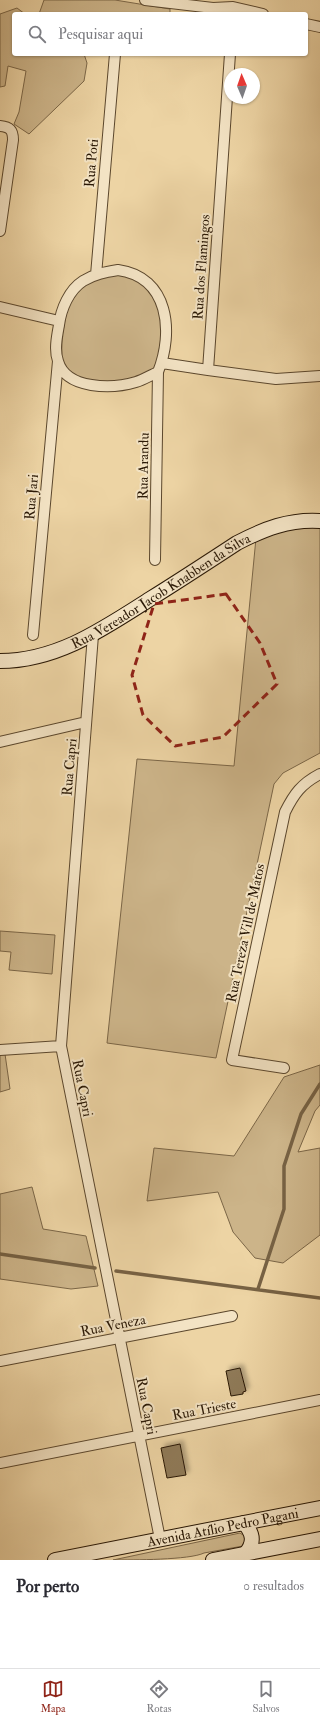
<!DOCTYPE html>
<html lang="pt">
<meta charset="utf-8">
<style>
body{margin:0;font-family:"IM FELL Double Pica",serif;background:#f2f2f3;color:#2b2b33}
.compass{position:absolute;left:224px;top:68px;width:36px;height:36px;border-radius:50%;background:#fff;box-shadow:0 1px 3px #0004;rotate:358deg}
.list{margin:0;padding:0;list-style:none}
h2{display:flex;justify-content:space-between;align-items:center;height:52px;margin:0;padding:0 16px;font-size:17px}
h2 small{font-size:13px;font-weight:400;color:#7c7c81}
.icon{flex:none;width:22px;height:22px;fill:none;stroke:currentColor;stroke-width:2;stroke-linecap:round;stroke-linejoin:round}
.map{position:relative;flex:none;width:320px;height:1560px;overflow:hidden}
.search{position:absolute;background:#fff;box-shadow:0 1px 3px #0004;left:12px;right:12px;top:12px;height:44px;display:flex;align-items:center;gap:10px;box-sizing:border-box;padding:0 14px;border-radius:4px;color:#7c7c81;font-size:15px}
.sheet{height:108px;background:#fff}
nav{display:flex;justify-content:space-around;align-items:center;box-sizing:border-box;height:56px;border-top:1px solid #e1e1e2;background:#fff;font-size:11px;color:#7c7c81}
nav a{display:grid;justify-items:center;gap:2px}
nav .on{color:#8f2418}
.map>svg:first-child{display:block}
.green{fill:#ccb489;stroke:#7b6647}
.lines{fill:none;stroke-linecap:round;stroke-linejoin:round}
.stream{stroke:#776244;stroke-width:3.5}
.building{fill:#8f7a58;stroke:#2a1805;filter:url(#shadow)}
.minor-casing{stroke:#5b472d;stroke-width:12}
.secondary-casing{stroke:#2a1805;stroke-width:16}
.minor{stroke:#f3e3c4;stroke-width:10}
.secondary{stroke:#f3e3c4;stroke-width:14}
.marked{fill:none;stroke:#8f2418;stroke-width:3;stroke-dasharray:8 5;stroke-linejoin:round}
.labels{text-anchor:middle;stroke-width:4;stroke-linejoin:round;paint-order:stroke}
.street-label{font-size:14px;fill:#2a1805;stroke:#f3e3c4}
</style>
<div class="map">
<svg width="320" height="1560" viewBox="0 0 320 1560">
<defs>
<filter id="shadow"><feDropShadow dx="3.5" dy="-3.5" stdDeviation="2" flood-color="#0004"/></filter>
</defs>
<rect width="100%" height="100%" fill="#edd4a4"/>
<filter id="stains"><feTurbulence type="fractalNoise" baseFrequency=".005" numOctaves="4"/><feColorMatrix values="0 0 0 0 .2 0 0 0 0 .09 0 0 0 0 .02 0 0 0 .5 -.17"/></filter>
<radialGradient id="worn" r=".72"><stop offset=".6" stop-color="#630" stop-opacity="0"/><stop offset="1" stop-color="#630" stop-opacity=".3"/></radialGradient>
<!-- green -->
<path class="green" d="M 44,0 L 115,0 L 170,9 L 170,14 L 39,14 Z
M 17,8 L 25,14 L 14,14 L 14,54 L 84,54 L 87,63 L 84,81 L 29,134 L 14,124 L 19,112 L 26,71 L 8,66 L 5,86 L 0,87 L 0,14 Z
M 118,274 C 151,279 161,302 161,333 C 161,337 162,343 162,348 C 160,355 157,362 155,369 C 148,372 142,376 135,378 C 114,384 69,387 62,360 C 59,348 62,337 64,326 C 66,310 72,294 86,284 C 96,278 107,277 118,274 Z
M 320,526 L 320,753 L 283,773 L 274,784 L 216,1058 L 107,1043 L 137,759 L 234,766 L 256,538 L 278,529 Z
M 0,931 L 55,935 L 52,974 L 9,970 L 11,952 L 0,951 Z
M 0,1054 L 5,1054 L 10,1089 L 0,1092 Z
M 320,1065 L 320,1105 L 315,1111 L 298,1152 L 320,1148 L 320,1235 L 283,1263 L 255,1258 L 233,1232 L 218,1192 L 147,1201 L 154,1148 L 234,1156 L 284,1077 Z
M 32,1187 L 43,1229 L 86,1236 L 98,1286 L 71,1289 L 0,1279 L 0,1194 Z
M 240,1533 L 246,1537 L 243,1546 L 204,1553 C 190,1560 132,1560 113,1560 Z"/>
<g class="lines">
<!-- stream -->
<path class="stream" d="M 0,1254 L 95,1268
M 116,1271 L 320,1298
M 258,1289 L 284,1209 L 284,1166 L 301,1114 L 320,1084"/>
</g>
<!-- building -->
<path class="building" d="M 240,1368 L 246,1391 L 243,1392 L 243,1394 L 231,1396 L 226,1371 Z
M 180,1444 L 186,1475 L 167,1478 L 161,1448 Z"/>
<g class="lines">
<defs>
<path id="minor" d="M 145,0 L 213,8 L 233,7 L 263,14
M 306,24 L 320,27
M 230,54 L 208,370 L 276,379 L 320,376
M 0,126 C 10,127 13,130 13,140 L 0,231
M 118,270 C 169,277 174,332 158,372 C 151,375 143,380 136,382 C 113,389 66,390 58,361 C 54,350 57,336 59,325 C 61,309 69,290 83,281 C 94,274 106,272 118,270 Z
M 96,275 L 115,54
M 0,307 L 59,321
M 162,363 L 208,370
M 155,560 L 158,372
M 33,635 L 58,361
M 93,635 L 61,1046 L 160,1539
M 0,742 L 86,722
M 0,1050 L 61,1046
M 284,1068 L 232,1060 L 285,812 C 294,794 301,784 320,774
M 0,1361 L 232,1316
M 0,1463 L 320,1400"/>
<g id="secondary">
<path id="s1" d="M 0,661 C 57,661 103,629 150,599 C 179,581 208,562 237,543 C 264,529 289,519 320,521"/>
<path d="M 244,1523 C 253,1533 255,1542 246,1553"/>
<path id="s2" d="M 55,1560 L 320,1508"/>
<path d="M 213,1560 L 320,1539"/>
</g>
</defs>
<!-- minor casing -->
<use href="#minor" class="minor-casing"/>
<!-- secondary casing -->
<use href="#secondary" class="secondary-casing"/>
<!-- minor -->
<use href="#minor" class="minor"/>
<!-- secondary -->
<use href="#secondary" class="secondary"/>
</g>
<!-- marked area -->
<path class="marked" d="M 226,594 L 260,643 L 277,684 L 223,737 L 175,746 L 143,715 L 132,675 L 154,604 Z"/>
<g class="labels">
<!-- street labels -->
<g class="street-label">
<text transform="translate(91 163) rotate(-85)" y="5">Rua Poti</text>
<text transform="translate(201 267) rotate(-86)" y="5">Rua dos Flamingos</text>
<text transform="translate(143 466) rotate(-89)" y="5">Rua Arandu</text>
<text transform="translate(31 497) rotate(-85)" y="5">Rua Jari</text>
<text dy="5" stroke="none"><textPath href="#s1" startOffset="178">Rua Vereador Jacob Knabben da Silva</textPath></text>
<text transform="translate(69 767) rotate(-85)" y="5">Rua Capri</text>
<text transform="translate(245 933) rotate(-78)" y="5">Rua Tereza Vill de Matos</text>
<text transform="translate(83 1088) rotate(79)" y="5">Rua Capri</text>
<text transform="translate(113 1325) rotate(-11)" y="5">Rua Veneza</text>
<text transform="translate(147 1406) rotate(79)" y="5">Rua Capri</text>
<text transform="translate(204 1409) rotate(-11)" y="5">Rua Trieste</text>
<text dy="5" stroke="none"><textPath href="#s2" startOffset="171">Avenida Atílio Pedro Pagani</textPath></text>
</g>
</g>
<rect width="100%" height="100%" filter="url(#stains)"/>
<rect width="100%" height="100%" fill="url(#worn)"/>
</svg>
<svg class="compass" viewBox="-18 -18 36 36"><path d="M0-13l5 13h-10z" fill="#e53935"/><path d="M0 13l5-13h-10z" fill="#7c7c81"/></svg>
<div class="search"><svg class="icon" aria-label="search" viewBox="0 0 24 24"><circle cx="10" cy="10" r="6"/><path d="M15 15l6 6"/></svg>Pesquisar aqui</div>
</div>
<section class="sheet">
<h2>Por perto<small>0 resultados</small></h2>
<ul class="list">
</ul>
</section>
<nav>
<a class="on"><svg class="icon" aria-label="map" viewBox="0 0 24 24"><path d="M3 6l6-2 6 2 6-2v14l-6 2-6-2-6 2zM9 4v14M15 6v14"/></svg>Mapa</a>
<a><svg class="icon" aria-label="directions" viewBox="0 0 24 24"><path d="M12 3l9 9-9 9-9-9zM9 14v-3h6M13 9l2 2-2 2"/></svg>Rotas</a>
<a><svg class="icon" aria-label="saved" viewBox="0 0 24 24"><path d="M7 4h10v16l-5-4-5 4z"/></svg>Salvos</a>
</nav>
